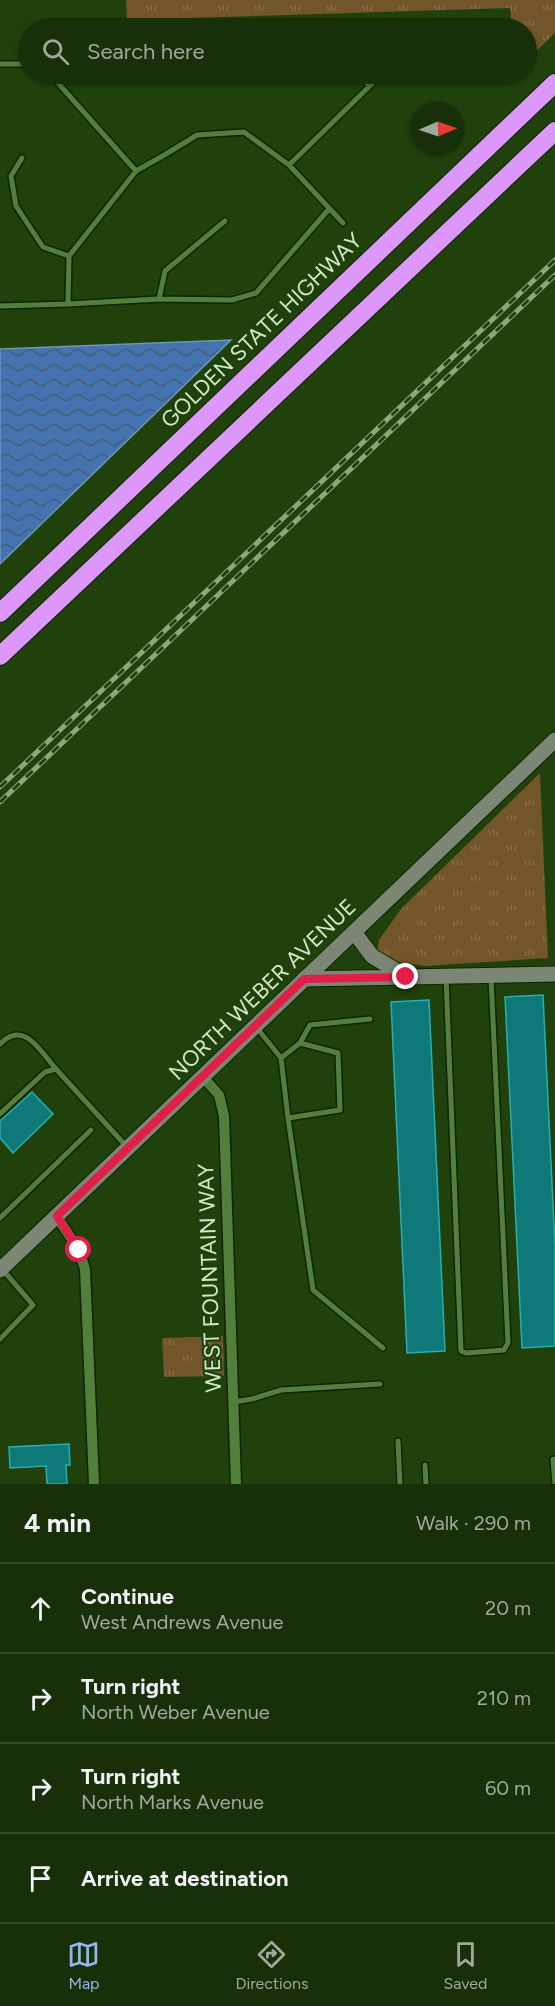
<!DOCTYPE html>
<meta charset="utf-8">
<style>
body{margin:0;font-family:Figtree,sans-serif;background:#253c17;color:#f1f3f6}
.compass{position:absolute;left:411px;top:102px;width:54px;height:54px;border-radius:50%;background:#183009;box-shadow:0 2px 4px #0004;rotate:88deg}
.stop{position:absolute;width:18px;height:18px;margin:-14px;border:4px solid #e11d48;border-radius:50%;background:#fff}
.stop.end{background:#e11d48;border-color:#fff;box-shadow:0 2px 6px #0008}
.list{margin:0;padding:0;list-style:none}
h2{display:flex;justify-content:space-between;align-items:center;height:78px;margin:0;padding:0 24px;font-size:26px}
h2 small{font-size:20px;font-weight:400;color:#9fa99c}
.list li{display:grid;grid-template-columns:39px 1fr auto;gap:18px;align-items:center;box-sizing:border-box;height:90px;padding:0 24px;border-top:2px solid #364b2a}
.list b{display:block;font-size:22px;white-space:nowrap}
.list p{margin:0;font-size:20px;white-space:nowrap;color:#9fa99c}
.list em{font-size:20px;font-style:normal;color:#9fa99c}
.icon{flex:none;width:33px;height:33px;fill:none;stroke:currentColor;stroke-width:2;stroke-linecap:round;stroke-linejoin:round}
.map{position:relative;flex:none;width:555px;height:1484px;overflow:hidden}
.search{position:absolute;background:#183009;box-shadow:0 2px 4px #0004;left:18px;right:18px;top:18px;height:66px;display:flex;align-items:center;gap:15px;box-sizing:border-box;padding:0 21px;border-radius:33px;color:#9fa99c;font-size:22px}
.sheet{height:438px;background:#183009}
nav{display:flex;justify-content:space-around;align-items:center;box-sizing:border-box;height:84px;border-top:2px solid #364b2a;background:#183009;font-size:16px;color:#9fa99c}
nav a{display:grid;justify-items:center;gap:3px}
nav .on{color:#95b2f1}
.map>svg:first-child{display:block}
.grass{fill:url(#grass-tufts)}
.water{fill:url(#water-waves);stroke:#6f96b6;stroke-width:1.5}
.building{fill:#0f797a;stroke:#2aadaf;stroke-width:1.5}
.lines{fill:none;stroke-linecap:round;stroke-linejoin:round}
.lane-casing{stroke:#0e2402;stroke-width:8}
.street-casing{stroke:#0e2402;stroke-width:13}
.secondary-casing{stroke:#0e2402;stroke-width:17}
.highway-casing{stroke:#0e2402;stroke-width:20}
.lane{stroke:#537f3c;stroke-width:5}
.street{stroke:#537f3c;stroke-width:10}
.secondary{stroke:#7c8675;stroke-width:15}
.highway{stroke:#dd97f9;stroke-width:18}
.rail-casing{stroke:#8ca77d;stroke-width:5}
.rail{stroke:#20400c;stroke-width:3;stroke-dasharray:9;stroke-linecap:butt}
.route{stroke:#e11d48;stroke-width:8}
.labels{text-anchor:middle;stroke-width:4.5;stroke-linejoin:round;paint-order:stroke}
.street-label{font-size:22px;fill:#d1e9c6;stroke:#20400c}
</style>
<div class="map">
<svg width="555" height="1484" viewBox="0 0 555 1484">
<defs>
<pattern id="grass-tufts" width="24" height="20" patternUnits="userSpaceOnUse" patternTransform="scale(1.5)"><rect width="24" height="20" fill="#725529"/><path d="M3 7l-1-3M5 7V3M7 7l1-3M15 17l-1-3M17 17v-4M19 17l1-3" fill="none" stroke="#856d47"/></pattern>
<pattern id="water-waves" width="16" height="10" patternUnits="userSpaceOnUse" patternTransform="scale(1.5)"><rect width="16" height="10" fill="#4573af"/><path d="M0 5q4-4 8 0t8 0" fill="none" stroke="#425f7b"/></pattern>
</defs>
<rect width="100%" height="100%" fill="#20400c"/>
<!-- grass -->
<path class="grass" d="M 126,0 L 555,0 L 555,33 L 527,60 L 526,28 L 512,28 L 510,8 L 127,20 Z
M 540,773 L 548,958 L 425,966 L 391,961 L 377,952 L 379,940 L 401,909 Z
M 223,1336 L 224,1376 L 164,1377 L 162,1338 Z"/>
<!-- water -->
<path class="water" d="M 231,340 L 0,564 L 0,349 Z"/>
<!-- building -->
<path class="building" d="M 543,995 L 555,1246 L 555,1346 L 522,1348 L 505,997 Z
M 429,1000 L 445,1351 L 407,1353 L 391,1002 Z
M 32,1092 L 53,1114 L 13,1153 L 0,1138 L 0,1121 Z
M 69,1444 L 70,1465 L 66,1465 L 67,1484 L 47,1484 L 46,1466 L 10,1468 L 9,1447 Z"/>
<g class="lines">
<defs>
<path id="lane" d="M 0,64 L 28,64
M 50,74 L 136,171
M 357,74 L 369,85
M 22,158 L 11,176 L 16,206 L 43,247 L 69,256
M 289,165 L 382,74
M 159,299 L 165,271 L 225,221
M 68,304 L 69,256 L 136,171 L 166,154 L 197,135 L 244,132 L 289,165 L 343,223
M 0,306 L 68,304 L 159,299 L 232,300 L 256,293 L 329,209
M 446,977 L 461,1351 L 466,1353 L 504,1350 L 508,1343 L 491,977
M 257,1028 L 281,1058 L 288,1118 L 313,1290 L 383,1348
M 0,1044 C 24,1019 41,1052 56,1069
M 281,1058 L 300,1043 L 310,1025 L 370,1019
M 0,1114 L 45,1072 L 56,1069 L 127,1147
M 288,1118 L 340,1110 L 338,1053 L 300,1043
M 0,1218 L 91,1130
M 0,1339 L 33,1305 L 3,1270
M 233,1402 L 252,1399 L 281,1390 L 380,1384
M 398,1441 L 400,1484
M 553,1459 L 555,1484
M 425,1465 L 426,1484"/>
<path id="street" d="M 203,1077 L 219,1095 L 224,1116 L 236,1484
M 57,1217 L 79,1250 L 85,1269 L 94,1484"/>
<path id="secondary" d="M 354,932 L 372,956 L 407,977
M 304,979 L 555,974
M 0,1270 L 555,740"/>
<path id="highway" d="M 0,613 L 555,83
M 0,656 L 555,131"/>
</defs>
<!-- lane casing -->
<use href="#lane" class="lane-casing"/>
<!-- street casing -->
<use href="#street" class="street-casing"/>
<!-- secondary casing -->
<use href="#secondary" class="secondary-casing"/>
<!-- highway casing -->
<use href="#highway" class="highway-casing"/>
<!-- lane -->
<use href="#lane" class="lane"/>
<!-- street -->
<use href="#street" class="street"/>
<!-- secondary -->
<use href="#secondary" class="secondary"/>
<!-- highway -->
<use href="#highway" class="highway"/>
<defs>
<path id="rail" d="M 0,787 L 555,260
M 0,802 L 555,275"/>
</defs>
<!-- rail casing -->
<use href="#rail" class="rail-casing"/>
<!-- rail -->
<use href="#rail" class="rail"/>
</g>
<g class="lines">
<!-- route -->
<path class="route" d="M 79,1250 L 57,1216 L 304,979 L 406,977"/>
</g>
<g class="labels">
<!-- street labels -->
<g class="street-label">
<text transform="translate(261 330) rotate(-44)" y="8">GOLDEN STATE HIGHWAY</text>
<text transform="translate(262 989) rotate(-44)" y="8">NORTH WEBER AVENUE</text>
<text transform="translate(209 1278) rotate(-92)" y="8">WEST FOUNTAIN WAY</text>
</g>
</g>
</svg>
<svg class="compass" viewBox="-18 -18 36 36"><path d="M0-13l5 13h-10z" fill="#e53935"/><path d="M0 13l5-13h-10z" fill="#9fa99c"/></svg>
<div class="stop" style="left:79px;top:1250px"></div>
<div class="stop end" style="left:406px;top:977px"></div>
<div class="search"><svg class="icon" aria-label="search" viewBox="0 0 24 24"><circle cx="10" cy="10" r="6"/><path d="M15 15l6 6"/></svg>Search here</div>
</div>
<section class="sheet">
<h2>4 min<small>Walk · 290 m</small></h2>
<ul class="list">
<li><svg class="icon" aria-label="ahead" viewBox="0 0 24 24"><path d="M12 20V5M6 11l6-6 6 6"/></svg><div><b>Continue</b><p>West Andrews Avenue</p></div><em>20 m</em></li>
<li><svg class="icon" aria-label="right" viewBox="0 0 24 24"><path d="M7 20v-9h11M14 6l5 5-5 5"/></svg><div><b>Turn right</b><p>North Weber Avenue</p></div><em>210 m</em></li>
<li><svg class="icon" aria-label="right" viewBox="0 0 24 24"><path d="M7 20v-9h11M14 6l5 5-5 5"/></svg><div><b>Turn right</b><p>North Marks Avenue</p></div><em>60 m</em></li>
<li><svg class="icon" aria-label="arrive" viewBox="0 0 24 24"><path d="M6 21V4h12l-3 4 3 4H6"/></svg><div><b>Arrive at destination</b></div></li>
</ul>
</section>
<nav>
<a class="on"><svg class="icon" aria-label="map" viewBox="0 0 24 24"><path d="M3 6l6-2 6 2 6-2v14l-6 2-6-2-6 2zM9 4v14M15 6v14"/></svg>Map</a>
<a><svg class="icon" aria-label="directions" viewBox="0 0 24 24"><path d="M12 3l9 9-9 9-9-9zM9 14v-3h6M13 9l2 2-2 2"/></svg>Directions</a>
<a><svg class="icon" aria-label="saved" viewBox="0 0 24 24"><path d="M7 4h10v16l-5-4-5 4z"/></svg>Saved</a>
</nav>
